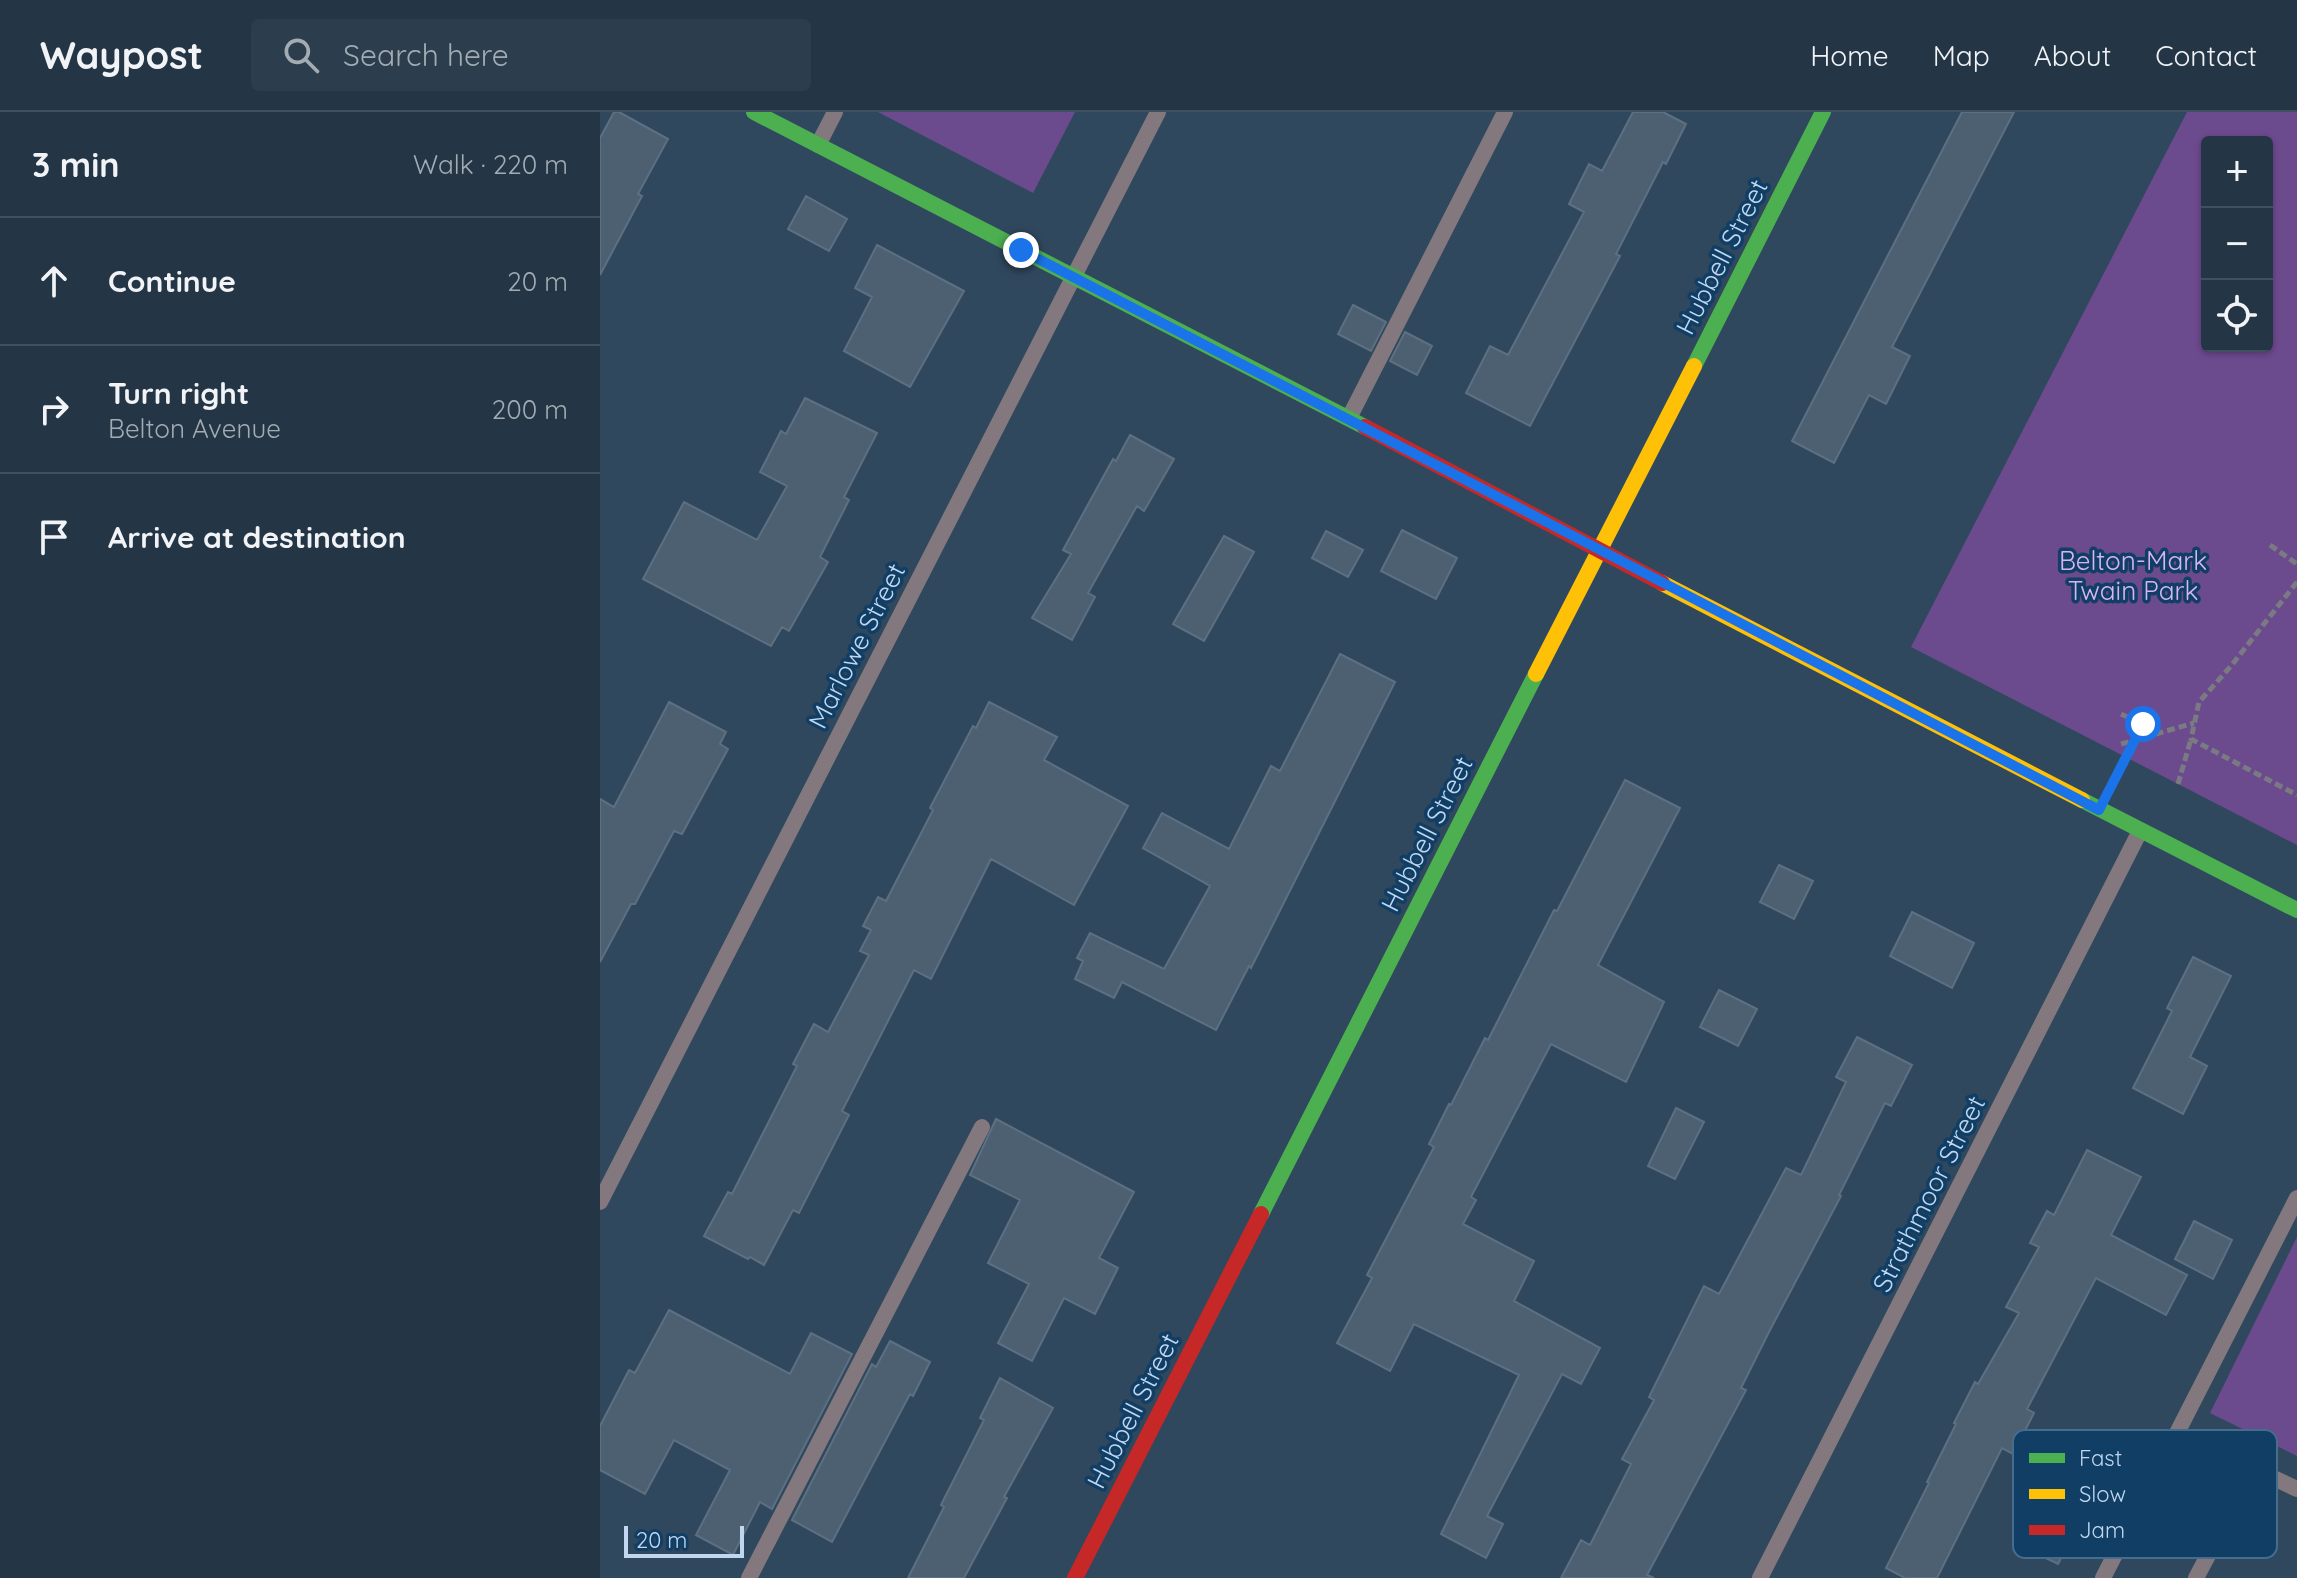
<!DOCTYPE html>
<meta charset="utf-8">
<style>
body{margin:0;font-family:Quicksand,sans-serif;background:#2c3e4d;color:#f1f3f6}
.controls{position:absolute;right:24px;top:24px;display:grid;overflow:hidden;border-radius:8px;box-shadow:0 2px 6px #0004}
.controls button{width:72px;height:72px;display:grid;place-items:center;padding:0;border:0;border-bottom:2px solid #41505f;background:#243646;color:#f1f3f6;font:40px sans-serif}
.scale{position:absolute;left:24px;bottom:20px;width:120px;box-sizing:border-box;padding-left:8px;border:4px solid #c0d7ef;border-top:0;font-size:22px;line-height:28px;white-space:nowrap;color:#c0d7ef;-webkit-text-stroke:6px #113e65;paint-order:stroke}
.stop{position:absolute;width:24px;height:24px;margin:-18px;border:6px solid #1a73e8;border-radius:50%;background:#fff}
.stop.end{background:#1a73e8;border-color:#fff;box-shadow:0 2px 8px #0008}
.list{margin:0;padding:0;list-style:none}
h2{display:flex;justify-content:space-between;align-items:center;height:104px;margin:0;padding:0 32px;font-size:34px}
h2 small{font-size:26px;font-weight:400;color:#a3abb3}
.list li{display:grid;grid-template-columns:52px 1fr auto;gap:24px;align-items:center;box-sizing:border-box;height:128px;padding:0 32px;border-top:2px solid #41505f}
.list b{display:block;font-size:30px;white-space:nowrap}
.list p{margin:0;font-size:26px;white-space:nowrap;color:#a3abb3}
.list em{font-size:26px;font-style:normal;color:#a3abb3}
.icon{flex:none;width:44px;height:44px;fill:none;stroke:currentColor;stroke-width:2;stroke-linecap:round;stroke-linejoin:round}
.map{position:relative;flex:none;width:1697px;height:1466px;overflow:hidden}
header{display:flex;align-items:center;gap:48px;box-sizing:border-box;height:112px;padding:0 40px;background:#243646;border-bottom:2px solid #41505f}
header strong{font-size:38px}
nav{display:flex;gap:44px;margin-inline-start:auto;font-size:28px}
.search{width:560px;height:72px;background:#2c3e4d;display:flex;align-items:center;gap:20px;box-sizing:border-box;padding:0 28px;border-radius:8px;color:#a3abb3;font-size:30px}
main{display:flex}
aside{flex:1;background:#243646}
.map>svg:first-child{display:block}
.green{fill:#6c4a8e;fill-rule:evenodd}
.building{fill:#4c6072;stroke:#5d7082;stroke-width:2}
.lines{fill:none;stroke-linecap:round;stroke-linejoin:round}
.path{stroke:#7a7a83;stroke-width:5;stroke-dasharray:8 4;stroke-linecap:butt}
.lane{stroke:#82787d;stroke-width:16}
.street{stroke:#82787d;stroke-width:16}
.fast{stroke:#4caf50;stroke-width:16}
.slow{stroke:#ffc107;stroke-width:16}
.jam{stroke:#c62828;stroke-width:16}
.route{stroke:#1a73e8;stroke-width:10}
.labels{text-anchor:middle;stroke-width:7;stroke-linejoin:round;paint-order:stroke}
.street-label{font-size:26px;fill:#c0d7ef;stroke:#113e65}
.park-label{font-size:26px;fill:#d7b4f4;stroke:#113e65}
.key{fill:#113e65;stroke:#466c8e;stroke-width:2}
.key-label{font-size:22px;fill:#c0d7ef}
</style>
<header>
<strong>Waypost</strong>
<div class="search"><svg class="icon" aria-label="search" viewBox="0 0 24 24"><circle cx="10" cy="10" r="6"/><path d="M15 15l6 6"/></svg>Search here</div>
<nav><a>Home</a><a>Map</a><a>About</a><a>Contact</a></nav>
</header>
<main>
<aside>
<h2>3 min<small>Walk · 220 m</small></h2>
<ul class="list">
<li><svg class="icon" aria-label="ahead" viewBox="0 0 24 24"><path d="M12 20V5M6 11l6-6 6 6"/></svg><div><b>Continue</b></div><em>20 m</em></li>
<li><svg class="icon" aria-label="right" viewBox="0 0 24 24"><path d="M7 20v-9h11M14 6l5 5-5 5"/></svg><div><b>Turn right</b><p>Belton Avenue</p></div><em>200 m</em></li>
<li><svg class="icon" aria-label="arrive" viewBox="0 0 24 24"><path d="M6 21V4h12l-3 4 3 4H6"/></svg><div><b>Arrive at destination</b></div></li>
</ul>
</aside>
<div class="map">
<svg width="1697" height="1466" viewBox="0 0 1697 1466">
<rect width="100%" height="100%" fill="#30485e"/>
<!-- green -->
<path class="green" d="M 278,0 L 475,0 L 433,81 Z
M 1587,0 L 1697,0 L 1697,733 L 1311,535 ZM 1607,30 L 1667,30 L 1667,234 L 1607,234 Z
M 1697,1125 L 1697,1344 L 1610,1301 Z"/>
<!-- building -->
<path class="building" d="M 14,0 L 19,0 L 68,27 L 38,82 L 42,84 L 0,163 L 0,26 Z
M 1033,0 L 1063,0 L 1086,12 L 1066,52 L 1063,50 L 1016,142 L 1020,144 L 930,314 L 866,281 L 890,234 L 908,243 L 984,100 L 969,92 L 989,52 L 1002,59 Z
M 1362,0 L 1414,0 L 1292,235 L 1310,244 L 1286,292 L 1269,283 L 1234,351 L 1192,329 Z
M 206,84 L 247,107 L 229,139 L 188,117 Z
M 277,133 L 364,179 L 310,275 L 244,239 L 272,185 L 255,176 Z
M 753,193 L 786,210 L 771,239 L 738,222 Z
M 805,220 L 832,234 L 817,263 L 790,249 Z
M 205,286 L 277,321 L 244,385 L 249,388 L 220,445 L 228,450 L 189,519 L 182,515 L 171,534 L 43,467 L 84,390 L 157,428 L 187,374 L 160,360 L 181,319 L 186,322 Z
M 530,323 L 574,347 L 544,399 L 537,394 L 488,481 L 495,485 L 472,528 L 432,506 L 471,442 L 463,438 L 513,347 L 516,349 Z
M 802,418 L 857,446 L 836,487 L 781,459 Z
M 726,419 L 763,438 L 748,465 L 712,446 Z
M 624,424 L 654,440 L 604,529 L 573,512 Z
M 740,542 L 795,570 L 651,856 L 649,854 L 616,918 L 522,870 L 514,886 L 475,867 L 483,849 L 477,846 L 490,821 L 564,857 L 610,774 L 543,736 L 562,701 L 629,737 L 671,654 L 680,659 Z
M 69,590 L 126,620 L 120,632 L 128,637 L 82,722 L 74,719 L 35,792 L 31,792 L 0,850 L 0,687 L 14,695 Z
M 389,590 L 457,625 L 444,648 L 528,694 L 474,793 L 391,747 L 331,867 L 314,858 L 242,999 L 249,1003 L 199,1101 L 193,1098 L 164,1153 L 150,1145 L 148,1147 L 104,1124 L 128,1080 L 132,1082 L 197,954 L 193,952 L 214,912 L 228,920 L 269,843 L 260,839 L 271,818 L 263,814 L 278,785 L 286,789 L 333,698 L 330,696 L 373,614 L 376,616 Z
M 1025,668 L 1080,696 L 998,853 L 1064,890 L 1026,970 L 951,932 L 871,1085 L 876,1088 L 863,1112 L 934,1149 L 914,1189 L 1000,1236 L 981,1272 L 962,1262 L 887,1404 L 903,1412 L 886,1446 L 841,1422 L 919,1263 L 814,1212 L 790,1259 L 737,1231 L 772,1166 L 767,1163 L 834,1035 L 829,1032 L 849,992 L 851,993 L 885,926 L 888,928 L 954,798 L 957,799 Z
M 1179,753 L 1213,769 L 1194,807 L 1160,790 Z
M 1312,800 L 1374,831 L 1352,876 L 1290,844 Z
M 1593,845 L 1631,864 L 1590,945 L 1607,954 L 1583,1002 L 1533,976 L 1572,899 L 1567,896 Z
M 1119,878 L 1157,897 L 1138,934 L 1100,915 Z
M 1257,925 L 1312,953 L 1291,994 L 1285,991 L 1239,1083 L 1241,1084 L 1170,1218 L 1141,1276 L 1146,1278 L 1047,1463 L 1054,1466 L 961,1466 L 981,1428 L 990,1433 L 1031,1352 L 1022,1347 L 1054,1288 L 1049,1285 L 1104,1174 L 1119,1182 L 1186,1056 L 1201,1063 L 1246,970 L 1236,965 Z
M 1076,996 L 1104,1010 L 1075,1067 L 1048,1054 Z
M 396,1007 L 534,1080 L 499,1146 L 518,1156 L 495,1202 L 464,1186 L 432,1249 L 398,1231 L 429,1172 L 388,1151 L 420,1088 L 370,1063 Z
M 1487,1038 L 1541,1065 L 1511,1123 L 1587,1163 L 1566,1203 L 1496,1166 L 1427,1297 L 1434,1301 L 1413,1342 L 1402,1336 L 1337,1466 L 1305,1466 L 1286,1456 L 1329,1371 L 1327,1370 L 1356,1312 L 1354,1311 L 1375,1270 L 1378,1272 L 1419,1201 L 1406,1195 L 1439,1135 L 1430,1131 L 1447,1099 L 1454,1103 Z
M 1594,1109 L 1632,1128 L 1613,1167 L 1575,1147 Z
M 69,1198 L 190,1262 L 211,1221 L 252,1242 L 172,1397 L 160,1390 L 133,1443 L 96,1423 L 130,1358 L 74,1328 L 45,1382 L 0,1358 L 0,1314 L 29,1258 L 35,1261 Z
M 290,1229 L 330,1250 L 313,1284 L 310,1282 L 232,1430 L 192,1408 L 272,1252 L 276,1255 Z
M 400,1266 L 453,1296 L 404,1385 L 407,1386 L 364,1466 L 308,1466 L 344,1395 L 341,1393 L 384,1308 L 380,1306 Z
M 1446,1405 L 1475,1419 L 1458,1452 L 1429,1438 Z"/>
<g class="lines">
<!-- path -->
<path class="path" d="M 1670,433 L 1697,452
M 1697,470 L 1631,554 L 1599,590 L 1591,627 L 1697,683
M 1521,632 L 1594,611
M 1512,672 L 1543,612 L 1521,602
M 1578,672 L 1591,627"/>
<!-- lane -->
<path class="lane" d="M 218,33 L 235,0
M 749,306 L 905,0
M 149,1466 L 382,1015
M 1503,1466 L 1697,1086
M 1596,1466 L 1647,1370 L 1654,1362 L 1663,1361 L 1697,1377"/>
<!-- street -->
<path class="street" d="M 0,1090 L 558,0
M 1160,1466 L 1540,719"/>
<!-- fast -->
<path class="fast" d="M 154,0 L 765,315
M 1094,254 L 1223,0
M 1482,688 L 1697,798
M 661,1102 L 936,562"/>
<!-- slow -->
<path class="slow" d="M 1062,471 L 1482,688
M 936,562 L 1094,254"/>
<!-- jam -->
<path class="jam" d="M 765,315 L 1062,471
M 475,1466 L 661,1102"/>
</g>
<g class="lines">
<!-- route -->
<path class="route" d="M 421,138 C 782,322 1139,512 1499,698 L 1543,612"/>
</g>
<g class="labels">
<!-- street labels -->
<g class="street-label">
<text transform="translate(1122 145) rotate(-63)" y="9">Hubbell Street</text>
<text transform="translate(257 534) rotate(-63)" y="9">Marlowe Street</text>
<text transform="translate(827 722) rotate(-63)" y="9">Hubbell Street</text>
<text transform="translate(1329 1082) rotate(-63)" y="9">Strathmoor Street</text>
<text transform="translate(533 1299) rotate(-63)" y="9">Hubbell Street</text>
</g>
<!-- park labels -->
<g class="park-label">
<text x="1533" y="458">Belton-Mark<tspan x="1533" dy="30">Twain Park</tspan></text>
</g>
</g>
<!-- legend -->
<rect x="1413" y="1318" width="264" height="128" rx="12" class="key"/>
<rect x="1429" y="1341" width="36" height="10" fill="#4caf50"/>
<rect x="1429" y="1377" width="36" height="10" fill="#ffc107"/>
<rect x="1429" y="1413" width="36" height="10" fill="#c62828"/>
<g class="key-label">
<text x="1479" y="1354">Fast</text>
<text x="1479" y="1390">Slow</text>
<text x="1479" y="1426">Jam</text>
</g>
</svg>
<div class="controls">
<button>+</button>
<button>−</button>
<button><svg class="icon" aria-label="locate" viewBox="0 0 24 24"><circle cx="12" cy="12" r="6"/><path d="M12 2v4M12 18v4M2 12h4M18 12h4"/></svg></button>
</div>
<div class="scale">20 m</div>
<div class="stop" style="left:1543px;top:612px"></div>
<div class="stop end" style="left:421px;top:138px"></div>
</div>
</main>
